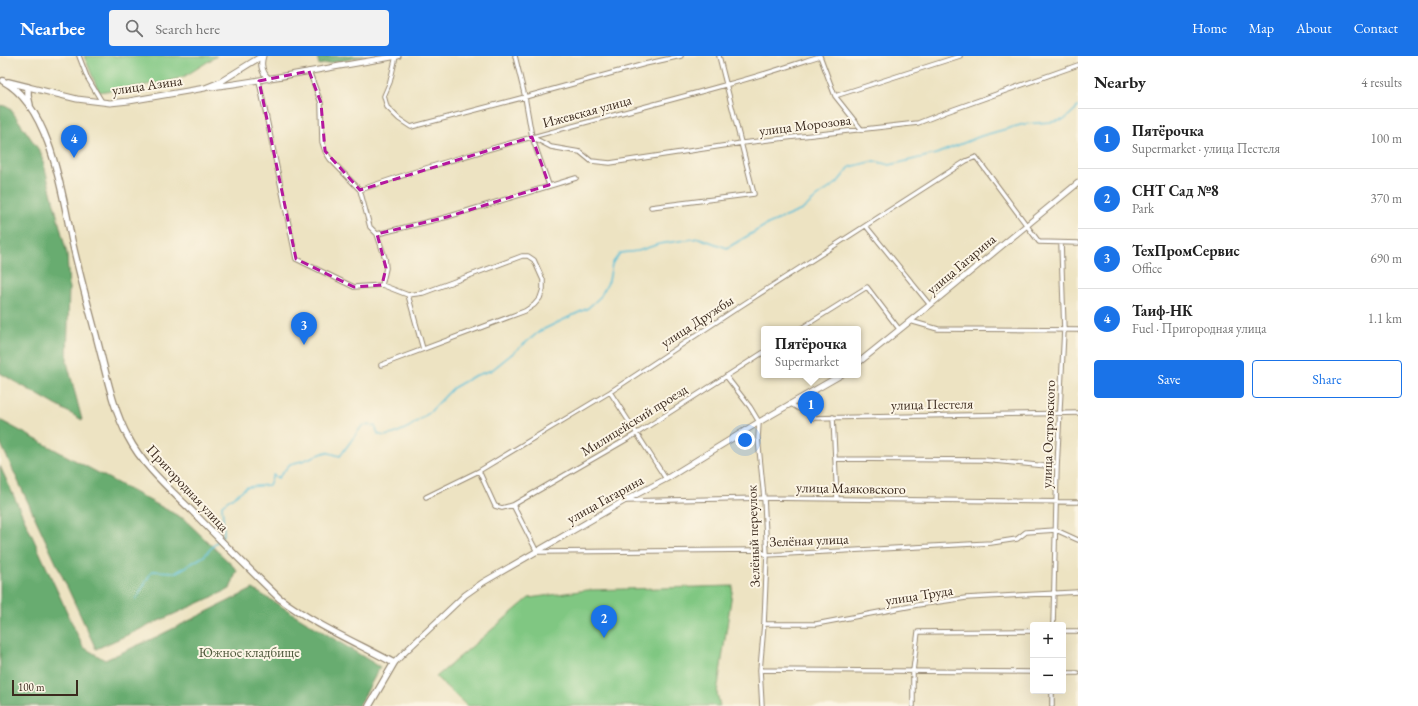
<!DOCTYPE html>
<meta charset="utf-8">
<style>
body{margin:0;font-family:"EB Garamond",serif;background:#f2f2f2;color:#222}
.controls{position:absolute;right:12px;bottom:12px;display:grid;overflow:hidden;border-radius:4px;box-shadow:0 4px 16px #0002}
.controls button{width:36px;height:36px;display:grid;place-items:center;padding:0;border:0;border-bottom:1px solid #e0e0e0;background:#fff;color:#222;font:20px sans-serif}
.scale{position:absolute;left:12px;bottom:10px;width:66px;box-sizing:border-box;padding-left:4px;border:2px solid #3b2a1e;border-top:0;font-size:11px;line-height:14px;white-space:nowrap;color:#3b2a1e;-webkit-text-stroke:3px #fcf5e5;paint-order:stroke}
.you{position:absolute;left:745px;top:384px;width:14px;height:14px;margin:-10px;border:3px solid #fff;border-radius:50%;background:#1a73e8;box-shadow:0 0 0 6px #1a73e833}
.badge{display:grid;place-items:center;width:26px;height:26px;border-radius:50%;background:#1a73e8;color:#fff;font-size:13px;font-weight:700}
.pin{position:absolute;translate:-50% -33px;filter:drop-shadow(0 1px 2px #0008)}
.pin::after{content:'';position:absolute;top:21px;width:14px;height:12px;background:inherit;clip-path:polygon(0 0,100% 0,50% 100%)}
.popup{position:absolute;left:761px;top:270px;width:100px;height:52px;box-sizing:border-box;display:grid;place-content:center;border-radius:4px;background:#fff;filter:drop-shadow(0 1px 3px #0005);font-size:13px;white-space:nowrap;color:#767676}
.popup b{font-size:15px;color:#222}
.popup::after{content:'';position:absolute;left:50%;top:100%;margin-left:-8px;border:8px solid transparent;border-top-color:#fff}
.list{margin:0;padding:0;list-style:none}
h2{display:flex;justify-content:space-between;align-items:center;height:52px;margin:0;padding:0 16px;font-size:17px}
h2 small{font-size:13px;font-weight:400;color:#767676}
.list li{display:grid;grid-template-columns:26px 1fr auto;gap:12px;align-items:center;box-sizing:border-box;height:60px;padding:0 16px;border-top:1px solid #e0e0e0}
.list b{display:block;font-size:15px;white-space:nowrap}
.list p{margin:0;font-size:13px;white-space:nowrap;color:#767676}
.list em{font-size:13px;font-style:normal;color:#767676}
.actions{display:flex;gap:8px;padding:12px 16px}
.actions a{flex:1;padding:9px 0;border:1px solid #1a73e8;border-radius:4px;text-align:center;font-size:14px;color:#1a73e8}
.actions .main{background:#1a73e8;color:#fff}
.icon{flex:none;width:22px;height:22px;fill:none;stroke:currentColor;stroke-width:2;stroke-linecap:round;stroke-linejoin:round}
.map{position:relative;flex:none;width:1078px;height:650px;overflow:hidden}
header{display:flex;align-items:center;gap:24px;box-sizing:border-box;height:56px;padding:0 20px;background:#1a73e8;color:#fff}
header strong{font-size:19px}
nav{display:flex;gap:22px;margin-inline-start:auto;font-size:14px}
.search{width:280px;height:36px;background:#f2f2f2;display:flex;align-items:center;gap:10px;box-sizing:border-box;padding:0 14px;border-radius:4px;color:#767676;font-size:15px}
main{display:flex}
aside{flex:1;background:#fff}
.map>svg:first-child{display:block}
.green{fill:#80c782;stroke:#5e7850}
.forest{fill:#68ac70;stroke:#526b47}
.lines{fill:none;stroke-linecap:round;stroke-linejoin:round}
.stream{stroke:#59bed8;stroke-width:1.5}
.minor-casing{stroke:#948670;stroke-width:5.5}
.secondary-casing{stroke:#948670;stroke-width:7}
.primary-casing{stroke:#948670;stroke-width:8}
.minor{stroke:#fff;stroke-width:3.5}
.secondary{stroke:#fff;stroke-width:5}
.primary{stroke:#fff;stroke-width:5.5}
.marked{fill:none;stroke:#b5179e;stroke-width:3;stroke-dasharray:8 5;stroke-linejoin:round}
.labels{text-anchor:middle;stroke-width:4;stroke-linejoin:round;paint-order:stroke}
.street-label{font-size:14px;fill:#3b2a1e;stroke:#fcf5e5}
.park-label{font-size:14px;fill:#50593c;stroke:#fcf5e5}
</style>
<header>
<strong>Nearbee</strong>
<div class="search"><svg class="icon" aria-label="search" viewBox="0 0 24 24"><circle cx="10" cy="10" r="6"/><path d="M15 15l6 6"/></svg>Search here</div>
<nav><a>Home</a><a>Map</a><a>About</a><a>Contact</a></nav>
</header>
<main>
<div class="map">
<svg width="1078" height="650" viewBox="0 0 1078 650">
<rect width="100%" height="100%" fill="#fcf5e5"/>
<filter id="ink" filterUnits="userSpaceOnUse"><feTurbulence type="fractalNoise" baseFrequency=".025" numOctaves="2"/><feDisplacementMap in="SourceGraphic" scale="8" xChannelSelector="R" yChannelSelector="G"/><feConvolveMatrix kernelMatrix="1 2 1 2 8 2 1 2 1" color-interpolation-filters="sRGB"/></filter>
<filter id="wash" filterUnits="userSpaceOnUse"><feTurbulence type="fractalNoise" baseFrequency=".012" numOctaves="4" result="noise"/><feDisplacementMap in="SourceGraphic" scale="16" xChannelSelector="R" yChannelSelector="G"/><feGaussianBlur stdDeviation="0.9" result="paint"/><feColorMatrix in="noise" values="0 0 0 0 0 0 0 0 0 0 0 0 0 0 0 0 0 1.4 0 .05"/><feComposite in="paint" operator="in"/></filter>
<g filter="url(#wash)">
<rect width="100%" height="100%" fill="#ede3c2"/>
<!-- green -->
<path class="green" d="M 84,0 L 217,0 L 185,20 L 167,26 L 99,36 Z
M 733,530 L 717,637 L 720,650 L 467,650 L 436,621 L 529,542 L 587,534 Z"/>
<!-- forest -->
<path class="forest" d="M 317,0 L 367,0 L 319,9 Z
M 0,49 L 9,51 L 41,97 L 67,198 L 69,231 L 67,306 L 82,364 L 0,317 Z
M 0,364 L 184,463 L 237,514 L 230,533 L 96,593 L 0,386 Z
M 0,410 L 83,591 L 105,604 L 156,581 L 253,533 L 380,611 L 359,650 L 0,650 Z"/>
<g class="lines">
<!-- stream -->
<path class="stream" d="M 136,543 L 152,515 L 177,516 L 204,500 L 224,478 L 222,449 L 247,431 L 269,429 L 273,419 L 278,422 L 290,408 L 302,405 L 326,396 L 340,400 L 362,370 L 367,369 L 375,370 L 378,378 L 384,380 L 394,378 L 409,371 L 429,357 L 453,332 L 474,320 L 492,314 L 540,275 L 588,252 L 600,241 L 609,225 L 612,208 L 620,197 L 638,195 L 659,188 L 699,182 L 727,192 L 768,168 L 802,154 L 818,140 L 837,127 L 850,111 L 874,105 L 890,109 L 936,98 L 981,80 L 1024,68 L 1051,66 L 1064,64 L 1078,51"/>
</g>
</g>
<g filter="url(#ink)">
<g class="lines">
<defs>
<path id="minor" d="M 79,0 L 87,21 L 102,46
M 396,0 L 390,26 L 384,40 L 387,51 L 399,63 L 411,71 L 525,41 L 645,8 L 681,0
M 515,0 L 525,41 L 532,81 L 549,129
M 820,0 L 835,40 L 862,74
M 309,15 L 321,47 L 322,86 L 325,95 L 330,103 L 360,134 L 370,171 L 377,178 L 385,202 L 386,212 L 382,229
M 259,25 L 296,203 L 354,231 L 382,229 L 408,239 L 423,237 L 522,200 L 528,200 L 534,204 L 543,224 L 543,233 L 540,242 L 534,249 L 525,255 L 381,309
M 835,40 L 960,0
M 532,81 L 551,91 L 580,96 L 591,105 L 610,107 L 742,87 L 918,67 L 946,56 L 1078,9
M 360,134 C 479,92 603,63 725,29 C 757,21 789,10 820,0
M 651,151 L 754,138 L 719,0
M 866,170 L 930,249
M 377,178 L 447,161 L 576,122
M 408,239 L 423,293
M 910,265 L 938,273 L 1078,274
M 800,273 L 867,231 L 899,273
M 726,320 L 750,351 L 759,366 L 758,382 L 764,442 L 767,499 L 764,568 L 760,614 L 762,650
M 610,336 L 666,423
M 791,348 L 814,362 L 1078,357
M 833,361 L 837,443
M 835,403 L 984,404 L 1057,411
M 479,415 L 495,450 L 502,452 L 513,449 L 537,496 L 758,494 L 767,499 L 991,487 L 1017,483 L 1026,476 L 1056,474 L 1078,484
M 426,441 L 479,415 L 610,336 L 739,251 L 966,105 L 976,101 L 1039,186 L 1078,187
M 625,445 L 764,442 L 1078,446
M 513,449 L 636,378 L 764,296
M 764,568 L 816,568 L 917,549 L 966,542 L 1078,536
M 1053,569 L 1057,411 L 1064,274 L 1061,187
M 1063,575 L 1078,575
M 760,614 L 1033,616
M 1063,617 L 1078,617
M 913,650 L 913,615 L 918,576 L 1033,575
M 1052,650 L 1052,635"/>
<path id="secondary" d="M 263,0 C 260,8 262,17 269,23
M 28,31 L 77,43 L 110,47 L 129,45 L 205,32 L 220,26 L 262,0
M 212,31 C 274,23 336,10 398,0
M 858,307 L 930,249 L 1078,127
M 394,607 L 407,594 L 465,539 L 482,527 L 624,445 L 666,423 L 759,366 L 841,319"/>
<path id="primary" d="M 3,25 C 50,50 62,137 72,185 C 80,221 90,256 99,291 C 107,321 113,353 128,381 C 143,410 170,433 193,456 C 221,485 250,514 279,542 C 315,569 355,586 394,607 L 369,650
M 8,26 L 28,31 L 28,40 L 30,49"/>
</defs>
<!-- minor casing -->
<use href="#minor" class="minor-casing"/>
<!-- secondary casing -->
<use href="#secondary" class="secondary-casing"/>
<!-- primary casing -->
<use href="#primary" class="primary-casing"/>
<!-- minor -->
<use href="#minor" class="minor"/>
<!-- secondary -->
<use href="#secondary" class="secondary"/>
<!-- primary -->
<use href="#primary" class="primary"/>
</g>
</g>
<!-- marked area -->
<path class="marked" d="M 309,15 L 321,47 L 325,95 L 360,134 L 532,81 L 549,129 L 447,161 L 377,178 L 386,212 L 382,229 L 354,231 L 296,203 L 259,25 Z"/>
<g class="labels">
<!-- street labels -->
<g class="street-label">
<text transform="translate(147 29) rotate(-8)" y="5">улица Азина</text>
<text transform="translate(587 55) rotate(-15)" y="5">Ижевская улица</text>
<text transform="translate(805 69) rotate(-7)" y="5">улица Морозова</text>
<text transform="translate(961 208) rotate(-40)" y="5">улица Гагарина</text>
<text transform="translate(697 265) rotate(-33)" y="5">улица Дружбы</text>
<text transform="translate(932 348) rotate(-1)" y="5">улица Пестеля</text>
<text transform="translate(634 364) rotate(-32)" y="5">Милицейский проезд</text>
<text transform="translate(1048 378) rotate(-88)" y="5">улица Островского</text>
<text transform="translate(188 432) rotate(47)" y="5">Пригородная улица</text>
<text transform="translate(851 432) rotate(1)" y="5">улица Маяковского</text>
<text transform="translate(605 443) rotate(-29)" y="5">улица Гагарина</text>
<text transform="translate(753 480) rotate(-92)" y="5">Зелёный переулок</text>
<text transform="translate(809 484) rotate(-2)" y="5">Зелёная улица</text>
<text transform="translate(919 539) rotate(-9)" y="5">улица Труда</text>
</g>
<!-- park labels -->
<g class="park-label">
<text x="249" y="601">Южное кладбище</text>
</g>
</g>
</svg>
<div class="controls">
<button>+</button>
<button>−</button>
</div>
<div class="scale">100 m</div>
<div class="you"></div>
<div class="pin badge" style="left:811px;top:368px">1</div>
<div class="popup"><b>Пятёрочка</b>Supermarket</div>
<div class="pin badge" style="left:604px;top:582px">2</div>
<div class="pin badge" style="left:304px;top:289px">3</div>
<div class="pin badge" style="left:74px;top:102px">4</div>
</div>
<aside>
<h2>Nearby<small>4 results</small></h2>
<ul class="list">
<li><span class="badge">1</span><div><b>Пятёрочка</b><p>Supermarket · улица Пестеля</p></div><em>100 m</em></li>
<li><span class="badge">2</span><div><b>СНТ Сад №8</b><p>Park</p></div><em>370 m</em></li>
<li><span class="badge">3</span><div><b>ТехПромСервис</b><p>Office</p></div><em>690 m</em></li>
<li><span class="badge">4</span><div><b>Таиф-НК</b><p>Fuel · Пригородная улица</p></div><em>1.1 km</em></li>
</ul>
<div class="actions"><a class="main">Save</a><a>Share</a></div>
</aside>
</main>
